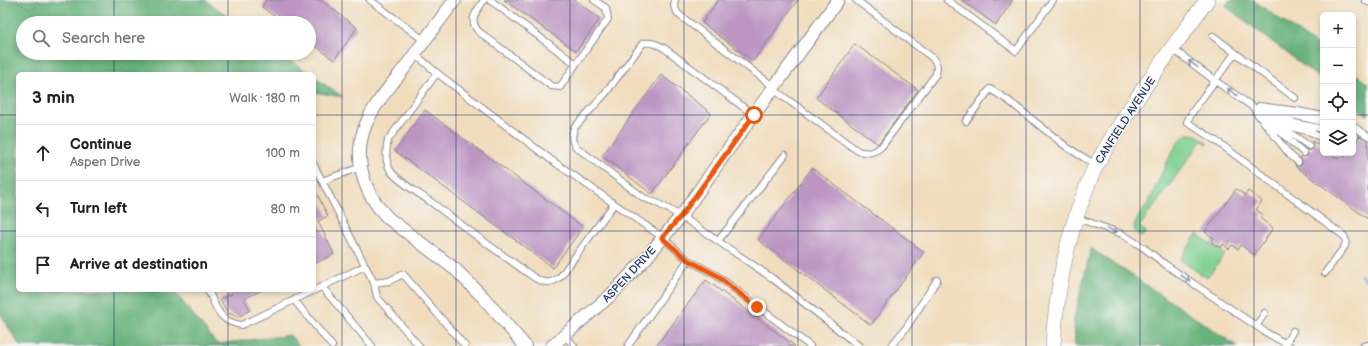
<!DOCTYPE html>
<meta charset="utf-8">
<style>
body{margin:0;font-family:"Balsamiq Sans",sans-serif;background:#f6f6f6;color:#222}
.controls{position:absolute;right:12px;top:12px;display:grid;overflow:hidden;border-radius:6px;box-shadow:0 2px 6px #0003}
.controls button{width:36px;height:36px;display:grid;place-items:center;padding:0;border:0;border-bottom:1px solid #e0e0e0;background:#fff;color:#222;font:20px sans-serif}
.stop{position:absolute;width:12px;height:12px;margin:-9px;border:3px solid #ea580c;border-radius:50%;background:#fff}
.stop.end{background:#ea580c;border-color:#fff;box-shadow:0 1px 4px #0008}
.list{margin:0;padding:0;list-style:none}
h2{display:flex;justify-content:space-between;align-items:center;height:52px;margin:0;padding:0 16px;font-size:17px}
h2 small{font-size:13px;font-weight:400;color:#767676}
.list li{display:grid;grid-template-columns:26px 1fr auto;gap:12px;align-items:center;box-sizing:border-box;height:56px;padding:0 16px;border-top:1px solid #e0e0e0}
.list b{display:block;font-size:15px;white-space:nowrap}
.list p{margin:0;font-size:13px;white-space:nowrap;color:#767676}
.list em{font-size:13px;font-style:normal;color:#767676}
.icon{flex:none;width:22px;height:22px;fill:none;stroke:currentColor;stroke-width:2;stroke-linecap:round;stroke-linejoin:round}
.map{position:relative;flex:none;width:1368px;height:346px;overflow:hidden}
.search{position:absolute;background:#fff;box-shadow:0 2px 6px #0003;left:16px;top:16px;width:300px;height:44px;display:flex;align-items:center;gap:10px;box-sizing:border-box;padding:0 14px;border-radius:22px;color:#767676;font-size:15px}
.panel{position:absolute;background:#fff;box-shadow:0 2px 6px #0003;left:16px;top:72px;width:300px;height:220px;border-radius:6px}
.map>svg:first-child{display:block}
.green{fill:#7fd091;stroke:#4d8078}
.forest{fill:#67b27b;stroke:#41706c}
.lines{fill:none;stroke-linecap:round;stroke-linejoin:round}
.stream{stroke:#77b2e8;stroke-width:3}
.building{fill:#bc95c3}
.service-casing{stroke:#86868e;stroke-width:8}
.minor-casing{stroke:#86868e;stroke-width:14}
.tertiary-casing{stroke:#86868e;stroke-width:16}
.path{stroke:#86868e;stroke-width:2;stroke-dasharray:1 3;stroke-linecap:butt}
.service{stroke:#fff;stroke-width:6}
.minor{stroke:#fff;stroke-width:12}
.tertiary{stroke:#fff;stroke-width:15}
.oneway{stroke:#8d97ae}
.route{stroke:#ea580c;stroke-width:5}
.grid{fill:none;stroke:#1b2f5e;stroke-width:1;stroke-opacity:0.55}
.labels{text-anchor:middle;stroke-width:3;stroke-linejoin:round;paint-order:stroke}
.street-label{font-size:11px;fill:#1b2f5e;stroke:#f6f6f2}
</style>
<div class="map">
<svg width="1368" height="346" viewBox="0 0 1368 346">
<rect width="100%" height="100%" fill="#f6f6f2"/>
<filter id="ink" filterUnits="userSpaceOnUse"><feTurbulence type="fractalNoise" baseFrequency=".025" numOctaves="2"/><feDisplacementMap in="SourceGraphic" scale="8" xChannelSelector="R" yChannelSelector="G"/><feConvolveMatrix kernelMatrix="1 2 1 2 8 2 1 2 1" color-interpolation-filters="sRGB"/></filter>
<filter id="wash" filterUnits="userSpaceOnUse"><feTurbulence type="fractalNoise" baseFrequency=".012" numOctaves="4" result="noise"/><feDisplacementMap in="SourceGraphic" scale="16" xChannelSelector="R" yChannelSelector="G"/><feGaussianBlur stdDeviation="0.9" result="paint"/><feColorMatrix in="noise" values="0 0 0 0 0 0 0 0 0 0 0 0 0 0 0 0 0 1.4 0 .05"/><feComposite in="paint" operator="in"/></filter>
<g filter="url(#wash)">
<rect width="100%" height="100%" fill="#f1ddbe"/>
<!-- green -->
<path class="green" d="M 1187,134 C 1197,133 1203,139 1209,145 L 1202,140 L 1139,227 L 1146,232 L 1142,237 L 1138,235 L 1134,229 C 1134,220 1143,212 1147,205 C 1156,189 1173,141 1187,134 Z
M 1197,234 L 1225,254 L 1207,278 L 1180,260 Z"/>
<!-- forest -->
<path class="forest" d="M 0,0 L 205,0 L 238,23 L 23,23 L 23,53 L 280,53 L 310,74 L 18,74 L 18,290 L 173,290 L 217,344 L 290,335 L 299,346 L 20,346 L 0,313 Z
M 1230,0 L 1253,0 L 1323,50 L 1323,81 L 1226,6 Z
M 1353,72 L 1368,83 L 1368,116 L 1353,104 Z
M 314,77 L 343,97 L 314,92 Z
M 1091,248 L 1237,346 L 1160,346 L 1157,344 L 1156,346 L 1075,346 L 1074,319 Z"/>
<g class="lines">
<!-- stream -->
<path class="stream" d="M 1361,275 L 1368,282"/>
</g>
<g id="blocks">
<!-- building -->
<path class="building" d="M 266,0 L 321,0 L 357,28 L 334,60 L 309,41 L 309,23 L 284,23 L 262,7 Z
M 504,0 L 575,0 L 600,19 L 576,51 Z
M 718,0 L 798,0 L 753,61 L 702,23 Z
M 961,0 L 1013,0 L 996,25 Z
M 855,44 L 918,90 L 878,144 L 816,98 Z
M 661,75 L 711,113 L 652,194 L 602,156 Z
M 425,110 L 583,227 L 553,268 L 395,151 Z
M 1359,136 L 1368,140 L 1368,219 L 1295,166 L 1299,166 L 1302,165 L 1302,161 L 1300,158 L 1301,157 L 1307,156 L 1308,154 L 1307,150 L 1311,150 L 1313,148 L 1312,141 L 1323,148 L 1323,153 L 1329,153 L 1338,159 L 1339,158 L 1345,157 L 1346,153 L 1353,153 L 1353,140 L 1357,140 Z
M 812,168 L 924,252 L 871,325 L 758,240 Z
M 314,188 L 328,216 L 318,221 L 334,254 L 314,264 Z
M 1236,189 L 1245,195 L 1248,191 L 1262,201 L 1256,210 L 1263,214 L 1260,218 L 1273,228 L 1254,255 L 1241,245 L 1238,249 L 1232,245 L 1229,249 L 1223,244 L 1221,248 L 1211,242 L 1214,238 L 1205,232 Z
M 706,280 L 795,346 L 656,346 Z
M 230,290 L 262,290 L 244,299 L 250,310 L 238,317 L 228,313 L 220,299 L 232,294 Z"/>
</g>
</g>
<g filter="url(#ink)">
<use href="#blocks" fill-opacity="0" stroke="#86868e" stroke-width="1"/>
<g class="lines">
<defs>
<path id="service" d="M 370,0 L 425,41
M 484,0 C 477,11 468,19 478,31 L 551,86 L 560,87 L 576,64
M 490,0 L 576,64 L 608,19 L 606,8 L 594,0
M 675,0 L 674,6 L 678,14 L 774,87
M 947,0 L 1016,51 L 1053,0
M 1365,0 L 1368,2
M 1213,36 L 1295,98
M 1173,49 L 1214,80 L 1309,146
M 1235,53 L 1193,111 L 1187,122 L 1219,143 L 1344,236 L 1346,241 L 1345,246 L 1325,273
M 415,54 L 437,73 L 550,159 L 662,237 L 688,260 L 628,346
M 437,73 L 388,140 C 386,149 385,161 390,170 C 397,181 420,194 431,202 C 464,227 498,252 532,276 C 542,283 550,285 560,277 L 614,204
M 773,89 L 858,151 C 868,154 874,153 882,146 L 936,74 L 937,66 L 934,59 L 856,0
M 1259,106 L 1298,111 L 1323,116
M 1261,109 L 1295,123 L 1323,129
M 1255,111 L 1290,155 L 1298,162
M 1275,111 L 1323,122
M 754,115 L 664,48 C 657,44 652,42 643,43 L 605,94 L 574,128 L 572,137 L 573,142 L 576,147 L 644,198 L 657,203 L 681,216 L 772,278 L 859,346
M 1271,116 L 1294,128 L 1311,132 L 1323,139
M 966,121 L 990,89 L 1009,101 L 1068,148 L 1096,165
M 1268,121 L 1304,153
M 1353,126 L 1368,136
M 1353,135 L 1355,136
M 1341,153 L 1342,154
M 314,165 L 374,283 L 389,281 L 403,274 L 465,346
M 322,181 L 361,167
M 1077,218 L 1122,234 L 1144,248 L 1166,265 L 1265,332 L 1290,346
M 718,241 L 785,155
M 688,260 L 716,275 L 810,346
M 374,283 L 377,297 L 419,346
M 322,287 L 372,346
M 208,290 C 217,309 219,322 242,325 L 365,266
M 294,300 L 332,346
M 1256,326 L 1265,313
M 565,335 L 574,346
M 1285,344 L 1293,331
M 891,346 L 906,328 L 937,280
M 1364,346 L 1368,345"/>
<path id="minor" d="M 455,0 C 438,22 422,44 406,66 C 392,84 375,103 366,124 C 352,157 363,193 388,218 L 456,270 L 483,297 L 525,346
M 552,346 L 611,295 L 646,258 L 681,216 L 722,158 L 838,0"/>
<path id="tertiary" d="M 1053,346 C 1056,295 1065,245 1083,197 C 1087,186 1091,174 1097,164 C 1128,106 1169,53 1207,0"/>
</defs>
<!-- service casing -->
<use href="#service" class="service-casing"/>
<!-- minor casing -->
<use href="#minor" class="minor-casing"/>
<!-- tertiary casing -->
<use href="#tertiary" class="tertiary-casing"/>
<!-- path -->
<path class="path" d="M 17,0 L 17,2 L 27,9 L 36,8 L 36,0"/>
<!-- service -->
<use href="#service" class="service"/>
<!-- minor -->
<use href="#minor" class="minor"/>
<!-- tertiary -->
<use href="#tertiary" class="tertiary"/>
</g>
<!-- one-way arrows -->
<defs><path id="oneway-shaft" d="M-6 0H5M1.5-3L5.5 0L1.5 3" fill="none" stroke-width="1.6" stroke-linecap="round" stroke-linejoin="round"/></defs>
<g class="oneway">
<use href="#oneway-shaft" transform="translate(1193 64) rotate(-143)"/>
<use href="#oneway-shaft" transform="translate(1232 92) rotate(-146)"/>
<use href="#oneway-shaft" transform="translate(1112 230) rotate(22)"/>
<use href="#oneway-shaft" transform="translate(1185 278) rotate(34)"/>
</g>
</g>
<g class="lines" filter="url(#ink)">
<!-- route -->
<path class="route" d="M 754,115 L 681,216 L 662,238 L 688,260 L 716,275 L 757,307"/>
</g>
<!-- grid -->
<path class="grid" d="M 114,0 L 114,23M 228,0 L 228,23M 342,0 L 342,346M 456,0 L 456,346M 570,0 L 570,346M 684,0 L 684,346M 798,0 L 798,346M 912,0 L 912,346M 1026,0 L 1026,346M 1140,0 L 1140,346M 1254,0 L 1254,346M 114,53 L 114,74M 228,53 L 228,74M 0,115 L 18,115M 314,115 L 1323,115M 1353,115 L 1368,115M 0,231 L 18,231M 314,231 L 1368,231M 114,290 L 114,346M 228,290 L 228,346"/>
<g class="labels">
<!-- street labels -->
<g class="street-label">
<text transform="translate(1125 120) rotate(-57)" y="4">CANFIELD AVENUE</text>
<text transform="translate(629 274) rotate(-47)" y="4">ASPEN DRIVE</text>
</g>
</g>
</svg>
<div class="controls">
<button>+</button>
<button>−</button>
<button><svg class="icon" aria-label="locate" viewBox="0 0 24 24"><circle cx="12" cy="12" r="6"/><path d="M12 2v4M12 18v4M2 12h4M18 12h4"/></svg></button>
<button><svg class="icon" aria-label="layers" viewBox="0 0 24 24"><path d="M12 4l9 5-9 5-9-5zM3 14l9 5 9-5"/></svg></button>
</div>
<div class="stop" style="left:754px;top:115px"></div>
<div class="stop end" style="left:757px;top:307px"></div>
<div class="search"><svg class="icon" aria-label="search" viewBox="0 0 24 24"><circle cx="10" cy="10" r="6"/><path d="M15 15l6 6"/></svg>Search here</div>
<section class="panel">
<h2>3 min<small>Walk · 180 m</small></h2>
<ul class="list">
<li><svg class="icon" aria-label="ahead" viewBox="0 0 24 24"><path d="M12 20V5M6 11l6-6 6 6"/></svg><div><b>Continue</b><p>Aspen Drive</p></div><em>100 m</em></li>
<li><svg class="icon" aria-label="left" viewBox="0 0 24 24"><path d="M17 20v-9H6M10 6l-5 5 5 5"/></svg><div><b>Turn left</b></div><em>80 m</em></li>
<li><svg class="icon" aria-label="arrive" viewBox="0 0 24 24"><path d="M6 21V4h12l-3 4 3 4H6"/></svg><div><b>Arrive at destination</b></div></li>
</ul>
</section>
</div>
